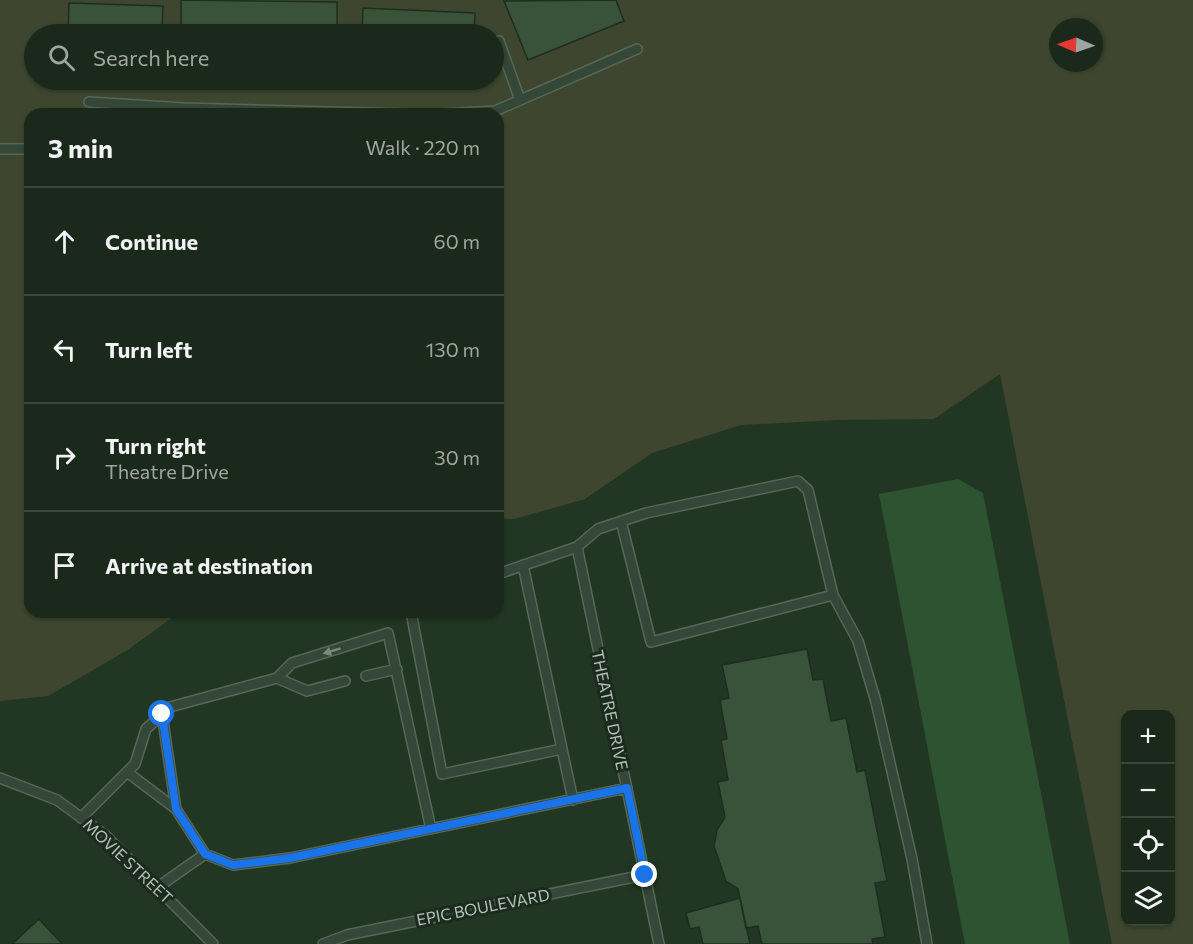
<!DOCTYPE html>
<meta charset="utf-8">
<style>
body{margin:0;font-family:Commissioner,sans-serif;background:#273527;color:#f1f3f6}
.controls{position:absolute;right:18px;bottom:18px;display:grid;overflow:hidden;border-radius:12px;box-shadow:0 2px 4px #0004}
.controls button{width:54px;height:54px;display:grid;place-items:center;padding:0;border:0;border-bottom:2px solid #384539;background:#1a291a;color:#f1f3f6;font:30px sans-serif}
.compass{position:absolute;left:1049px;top:18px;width:54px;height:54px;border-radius:50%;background:#1a291a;box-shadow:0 2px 4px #0004;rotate:272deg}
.stop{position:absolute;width:18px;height:18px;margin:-14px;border:4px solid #1a73e8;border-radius:50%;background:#fff}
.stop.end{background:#1a73e8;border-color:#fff;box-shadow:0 2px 6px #0008}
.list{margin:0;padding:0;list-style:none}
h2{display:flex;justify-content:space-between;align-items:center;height:78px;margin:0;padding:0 24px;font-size:26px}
h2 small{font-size:20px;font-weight:400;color:#9fa6a2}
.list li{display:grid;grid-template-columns:39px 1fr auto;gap:18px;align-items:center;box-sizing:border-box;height:108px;padding:0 24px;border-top:2px solid #384539}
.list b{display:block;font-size:22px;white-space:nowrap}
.list p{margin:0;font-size:20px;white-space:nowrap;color:#9fa6a2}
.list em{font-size:20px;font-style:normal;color:#9fa6a2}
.icon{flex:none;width:33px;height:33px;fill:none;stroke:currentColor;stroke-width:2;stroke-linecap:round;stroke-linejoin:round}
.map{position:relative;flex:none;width:1193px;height:944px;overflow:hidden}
.search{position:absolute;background:#1a291a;box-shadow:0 2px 4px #0004;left:24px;top:24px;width:480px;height:66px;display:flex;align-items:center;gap:15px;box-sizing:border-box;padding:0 21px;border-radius:33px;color:#9fa6a2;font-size:22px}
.panel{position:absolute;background:#1a291a;box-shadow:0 2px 4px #0004;left:24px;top:108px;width:480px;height:510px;border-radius:18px}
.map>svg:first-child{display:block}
.green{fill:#3f4630;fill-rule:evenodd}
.water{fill:#2e5330}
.building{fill:#39533a;stroke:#1d2e1e;stroke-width:1.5}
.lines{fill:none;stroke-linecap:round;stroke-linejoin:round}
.service-casing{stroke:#556857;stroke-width:12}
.service{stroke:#354736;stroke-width:9}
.oneway{fill:#798c7a}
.route{stroke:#1a73e8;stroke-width:8}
.labels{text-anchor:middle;stroke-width:6;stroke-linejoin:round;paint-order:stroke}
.street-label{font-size:16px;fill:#b0c4b2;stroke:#1b2c1c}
</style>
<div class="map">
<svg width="1193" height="944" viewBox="0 0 1193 944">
<rect width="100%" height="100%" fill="#223723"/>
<!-- green -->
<path class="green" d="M 0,0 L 1193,0 L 1193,944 L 1112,944 L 1000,374 L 934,419 L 837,420 L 741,425 L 652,453 L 585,499 L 514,519 L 498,518 L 498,114 L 30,114 L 30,612 L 180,612 L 126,651 L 48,696 L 0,701 ZM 1058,27 L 1094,27 L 1094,63 L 1058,63 ZM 34,34 L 494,34 L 494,80 L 34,80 ZM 1126,714 L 1170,714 L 1170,922 L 1126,922 Z"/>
<!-- water -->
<path class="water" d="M 958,479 L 983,493 L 1070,944 L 965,944 L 879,494 Z"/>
<!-- building -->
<path class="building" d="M 181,0 L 337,2 L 337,34 L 181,34 Z
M 616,0 L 624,21 L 528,60 L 504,1 Z
M 69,3 L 163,6 L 162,34 L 68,34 Z
M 363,8 L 475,13 L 474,34 L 362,34 Z
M 807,649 L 813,680 L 823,679 L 831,721 L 846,718 L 857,772 L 865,770 L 887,881 L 875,883 L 885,937 L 872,939 L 873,944 L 762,944 L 758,926 L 746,928 L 738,889 L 726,881 L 714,846 L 717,830 L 725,817 L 718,782 L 728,780 L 721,740 L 727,739 L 720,700 L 729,698 L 722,665 Z
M 740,898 L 750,944 L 703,944 L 699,927 L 690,929 L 686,913 Z
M 39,919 L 62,944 L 12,944 Z"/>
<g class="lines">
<defs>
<path id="service" d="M 499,41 L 520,100
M 89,102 L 183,108
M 178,114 L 183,108 L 405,114
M 443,114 L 495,111 L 637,49
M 0,149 L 30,149
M 621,521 L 651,642 L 833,595
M 577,547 L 659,944
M 498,574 L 577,547 L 598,529 L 646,513 L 798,481 L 808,490 L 833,595 L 858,641 L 876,702 L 912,859 L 927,944
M 411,612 L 442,774 L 562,749 L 523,565
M 366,676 L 397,669
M 277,678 L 307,691 L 345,681
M 162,714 L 176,809
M 562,749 L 573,800
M 127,772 L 176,809 L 205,854
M 0,778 L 57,800 L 105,835 L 213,944
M 81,818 L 135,764 L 146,729 L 170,707 L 277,678 L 292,663 L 388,633 L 431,829
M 158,887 L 205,854 L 233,865 L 290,858 L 627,788
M 323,944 L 347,935 L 644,875"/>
</defs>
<!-- service casing -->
<use href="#service" class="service-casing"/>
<!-- service -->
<use href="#service" class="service"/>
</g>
<!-- one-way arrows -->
<defs><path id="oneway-solid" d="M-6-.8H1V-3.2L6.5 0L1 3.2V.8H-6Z" transform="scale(1.5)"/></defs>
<use class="oneway" href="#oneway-solid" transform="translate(332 651) rotate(163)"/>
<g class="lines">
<!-- route -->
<path class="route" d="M 162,714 L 176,809 L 205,854 L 233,865 L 290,858 L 627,788 L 645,875"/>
</g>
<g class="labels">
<!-- street labels -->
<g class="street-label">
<text transform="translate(610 710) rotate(78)" y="6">THEATRE DRIVE</text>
<text transform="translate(128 861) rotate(43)" y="6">MOVIE STREET</text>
<text transform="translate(483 907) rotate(-11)" y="6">EPIC BOULEVARD</text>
</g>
</g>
</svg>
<div class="controls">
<button>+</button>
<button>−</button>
<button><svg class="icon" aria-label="locate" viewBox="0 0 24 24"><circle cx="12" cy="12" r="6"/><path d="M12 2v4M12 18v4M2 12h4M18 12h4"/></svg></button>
<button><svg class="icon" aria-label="layers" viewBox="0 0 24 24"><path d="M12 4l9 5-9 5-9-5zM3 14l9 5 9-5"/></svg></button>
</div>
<svg class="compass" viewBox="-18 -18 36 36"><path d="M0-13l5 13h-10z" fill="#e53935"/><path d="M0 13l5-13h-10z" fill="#9fa6a2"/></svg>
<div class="stop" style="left:162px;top:714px"></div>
<div class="stop end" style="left:645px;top:875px"></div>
<div class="search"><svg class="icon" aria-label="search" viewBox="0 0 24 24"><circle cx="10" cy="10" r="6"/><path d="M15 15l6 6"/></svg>Search here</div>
<section class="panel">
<h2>3 min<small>Walk · 220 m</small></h2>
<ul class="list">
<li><svg class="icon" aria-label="ahead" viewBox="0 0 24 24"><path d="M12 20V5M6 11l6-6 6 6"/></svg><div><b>Continue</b></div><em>60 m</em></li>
<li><svg class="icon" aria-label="left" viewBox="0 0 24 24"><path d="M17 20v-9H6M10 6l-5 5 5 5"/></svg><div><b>Turn left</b></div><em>130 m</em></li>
<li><svg class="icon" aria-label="right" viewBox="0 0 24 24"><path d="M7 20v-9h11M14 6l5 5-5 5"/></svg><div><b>Turn right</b><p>Theatre Drive</p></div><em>30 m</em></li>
<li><svg class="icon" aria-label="arrive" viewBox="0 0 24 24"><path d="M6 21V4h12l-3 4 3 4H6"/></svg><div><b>Arrive at destination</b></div></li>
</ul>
</section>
</div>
